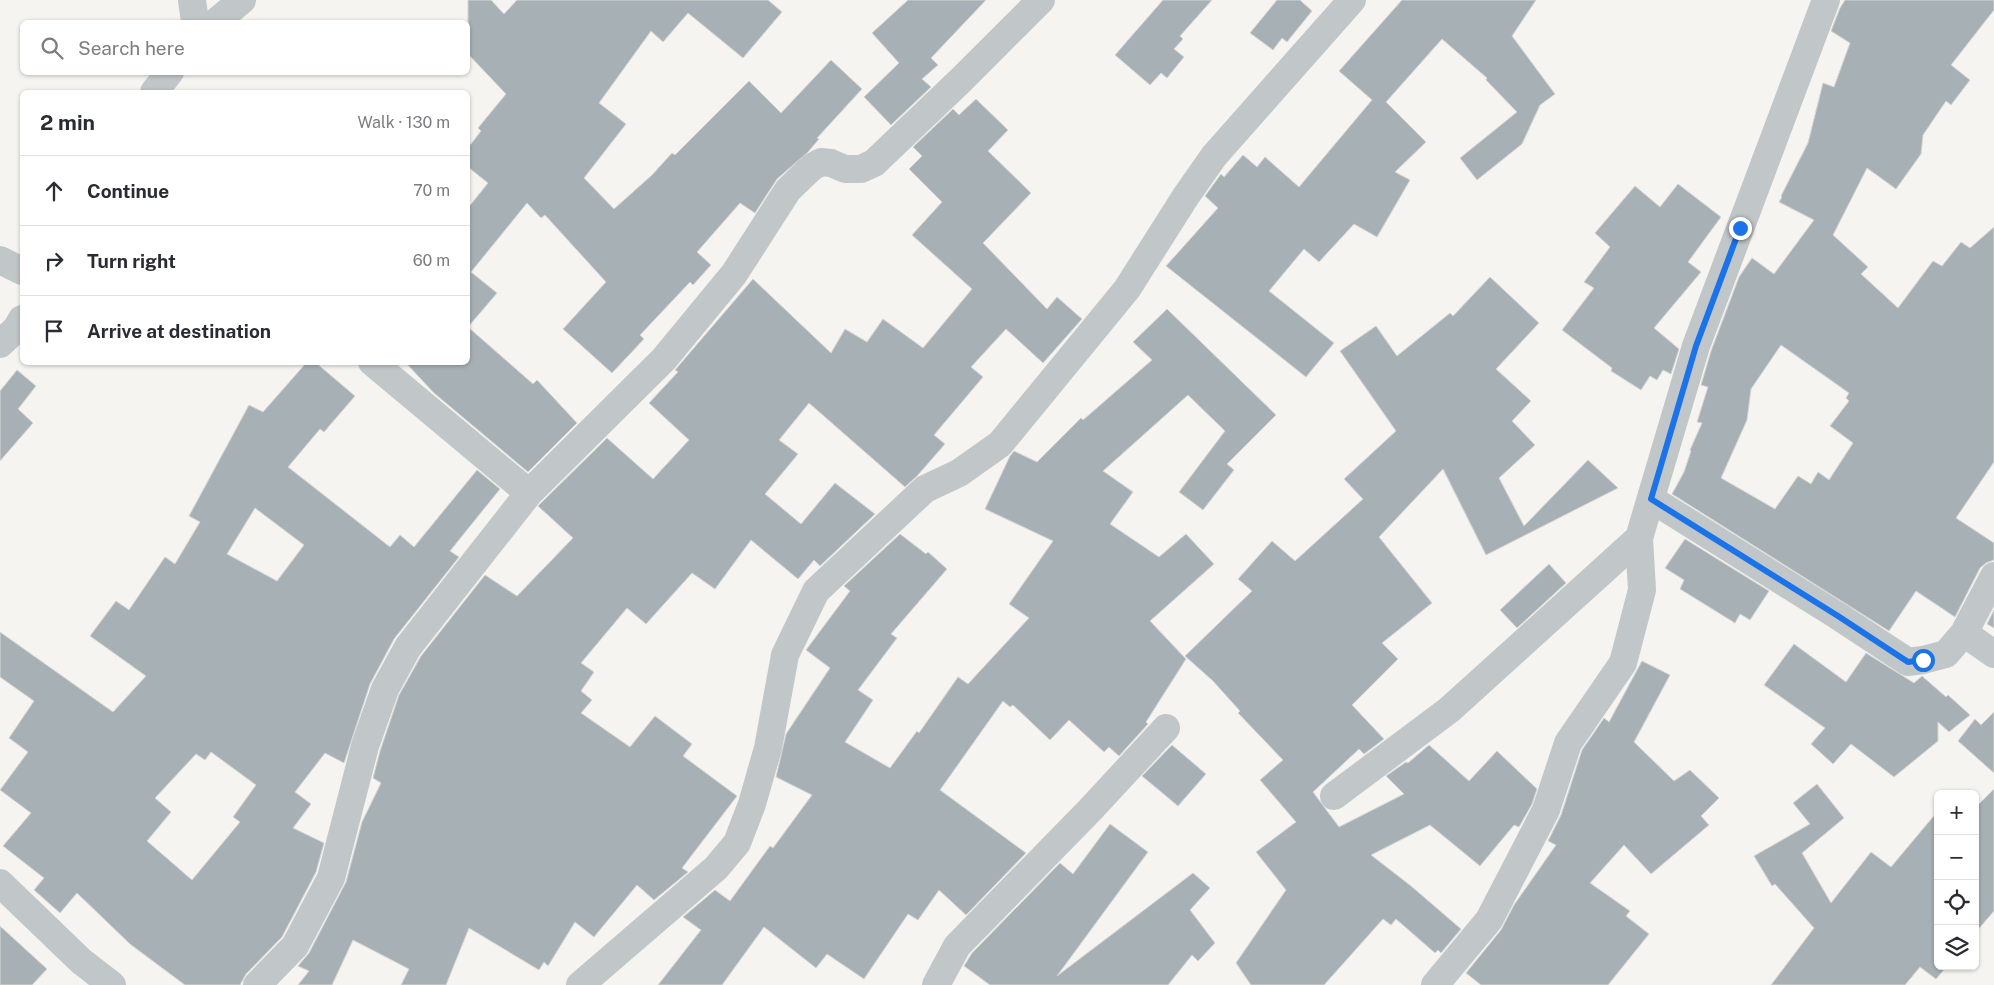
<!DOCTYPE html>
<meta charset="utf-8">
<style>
body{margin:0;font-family:"Public Sans",sans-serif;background:#f7f7f7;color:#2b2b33}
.controls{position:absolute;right:15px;bottom:15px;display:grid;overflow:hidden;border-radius:8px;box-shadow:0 1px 4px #0004}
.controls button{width:45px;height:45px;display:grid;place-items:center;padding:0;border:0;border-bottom:1px solid #e1e1e2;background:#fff;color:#2b2b33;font:25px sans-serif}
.stop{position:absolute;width:15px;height:15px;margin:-11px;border:4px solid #1a73e8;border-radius:50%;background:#fff}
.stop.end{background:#1a73e8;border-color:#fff;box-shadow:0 1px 5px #0008}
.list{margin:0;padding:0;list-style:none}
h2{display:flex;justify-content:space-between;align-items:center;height:65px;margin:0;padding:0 20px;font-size:21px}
h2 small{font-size:16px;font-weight:400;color:#7c7c81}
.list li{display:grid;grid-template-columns:32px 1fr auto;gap:15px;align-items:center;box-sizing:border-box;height:70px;padding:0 20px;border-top:1px solid #e1e1e2}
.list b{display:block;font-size:19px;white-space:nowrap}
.list em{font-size:16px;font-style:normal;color:#7c7c81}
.icon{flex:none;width:28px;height:28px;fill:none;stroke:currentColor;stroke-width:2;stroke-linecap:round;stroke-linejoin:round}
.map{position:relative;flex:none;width:1994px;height:985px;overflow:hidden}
.search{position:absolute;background:#fff;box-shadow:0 1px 4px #0004;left:20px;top:20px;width:450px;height:55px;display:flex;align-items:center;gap:12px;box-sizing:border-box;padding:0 18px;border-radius:8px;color:#7c7c81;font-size:19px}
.panel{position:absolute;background:#fff;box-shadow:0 1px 4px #0004;left:20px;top:90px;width:450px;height:275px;border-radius:8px}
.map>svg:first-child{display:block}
.building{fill:#a7b1b5;stroke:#d5d5d3;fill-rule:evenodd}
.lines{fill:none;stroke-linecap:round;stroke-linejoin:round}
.street{stroke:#c1c6c8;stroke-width:28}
.route{stroke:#1a73e8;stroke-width:6}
</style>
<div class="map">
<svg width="1994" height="985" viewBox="0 0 1994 985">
<rect width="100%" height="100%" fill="#f5f4f0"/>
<!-- building -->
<path class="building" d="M 468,0 L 491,0 L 504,14 L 517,0 L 768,0 L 782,12 L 743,58 L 688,13 L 663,42 L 651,31 L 599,103 L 626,124 L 584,178 L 614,209 L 652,175 L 672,153 L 675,155 L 749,81 L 781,113 L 831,60 L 862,89 L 817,138 L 819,139 L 808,152 L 777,179 L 755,213 L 740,203 L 697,252 L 711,265 L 693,285 L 690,282 L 640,335 L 644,339 L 612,373 L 563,329 L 606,282 L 545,215 L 541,218 L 527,203 L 471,272 L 497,293 L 468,327 L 533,384 L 537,380 L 577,423 L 528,472 L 434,393 L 405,362 L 468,362 L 468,208 L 488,183 L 468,167 L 468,148 L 481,131 L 478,128 L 506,94 L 468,54 Z
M 908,0 L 986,0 L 931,58 L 938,65 L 922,79 L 931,87 L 891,125 L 864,97 L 899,63 L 872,33 Z
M 1163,0 L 1212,0 L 1180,36 L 1183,39 L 1174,49 L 1184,57 L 1167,78 L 1161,73 L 1150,85 L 1115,55 Z
M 1277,0 L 1300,0 L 1312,11 L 1287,42 L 1282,38 L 1273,50 L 1250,33 Z
M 1402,0 L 1536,0 L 1512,36 L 1555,94 L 1540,105 L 1522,144 L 1477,180 L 1460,158 L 1517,112 L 1486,80 L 1487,78 L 1442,39 L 1386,102 L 1426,142 L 1395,172 L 1410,180 L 1377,237 L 1354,224 L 1319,262 L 1304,249 L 1269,291 L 1334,343 L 1306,377 L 1166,266 L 1218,208 L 1205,196 L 1221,174 L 1224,177 L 1243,155 L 1257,167 L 1265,157 L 1299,187 L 1372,100 L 1339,71 Z
M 1845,0 L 1994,0 L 1994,10 L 1951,65 L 1970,80 L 1951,105 L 1946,101 L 1923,135 L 1921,154 L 1896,189 L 1867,168 L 1833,235 L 1868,267 L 1861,274 L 1898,308 L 1933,261 L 1942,266 L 1961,242 L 1970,248 L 1994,227 L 1994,462 L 1956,518 L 1994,543 L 1994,560 L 1986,563 L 1980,568 L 1955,617 L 1916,591 L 1889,631 L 1672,494 L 1684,472 L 1691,451 L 1690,450 L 1702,423 L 1697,422 L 1708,387 L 1701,385 L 1711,351 L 1739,277 L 1752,258 L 1774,274 L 1814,220 L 1779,202 L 1782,197 L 1781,196 L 1808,143 L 1823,83 L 1834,87 L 1850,43 L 1831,31 L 1840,8 ZM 1781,345 L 1849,393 L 1846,398 L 1849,401 L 1830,426 L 1853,443 L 1829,480 L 1818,472 L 1811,484 L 1798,476 L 1775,509 L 1721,478 L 1747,420 L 1751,389 Z
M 976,99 L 1008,130 L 988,151 L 1031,193 L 983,243 L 1047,309 L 1057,297 L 1082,319 L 1043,363 L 1006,329 L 971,367 L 983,377 L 934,435 L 945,444 L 917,476 L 905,487 L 809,403 L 779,440 L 798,454 L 765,494 L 801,524 L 835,483 L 875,514 L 820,566 L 814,560 L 798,579 L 751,540 L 715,589 L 692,573 L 646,624 L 627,608 L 581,663 L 594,672 L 581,691 L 592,700 L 581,713 L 630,747 L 655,716 L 692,744 L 683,756 L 737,796 L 682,868 L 688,872 L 654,900 L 637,885 L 594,937 L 575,922 L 548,966 L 544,962 L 539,970 L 469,928 L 446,985 L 401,985 L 409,969 L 353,940 L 332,985 L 298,985 L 309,971 L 298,966 L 309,953 L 346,882 L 362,822 L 381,783 L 373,778 L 380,751 L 399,695 L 421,656 L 485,575 L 517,596 L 573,538 L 538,506 L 607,438 L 653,479 L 689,440 L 649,403 L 678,372 L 675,370 L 753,279 L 831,353 L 845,329 L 867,342 L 883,319 L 923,348 L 972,289 L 912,235 L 942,202 L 909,169 L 922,156 L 913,147 L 953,109 L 959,115 Z
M 1678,184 L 1721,217 L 1688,262 L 1701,272 L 1654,328 L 1679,349 L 1671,374 L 1663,370 L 1657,380 L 1650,376 L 1641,390 L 1611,371 L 1612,368 L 1562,330 L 1594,288 L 1584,282 L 1610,247 L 1595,233 L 1635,186 L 1660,207 Z
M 1490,277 L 1539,323 L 1496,369 L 1531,401 L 1512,421 L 1535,445 L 1499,478 L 1524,526 L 1588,460 L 1618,488 L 1486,555 L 1443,469 L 1379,537 L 1432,603 L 1382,643 L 1398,659 L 1352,705 L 1384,739 L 1364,754 L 1359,749 L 1313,792 L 1339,827 L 1404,794 L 1386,776 L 1406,762 L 1408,763 L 1429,745 L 1469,781 L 1497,751 L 1537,789 L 1532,804 L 1519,827 L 1514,825 L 1480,866 L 1430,825 L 1371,855 L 1411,886 L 1461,929 L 1441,953 L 1438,950 L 1435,953 L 1396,919 L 1391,925 L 1383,919 L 1324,985 L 1251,985 L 1236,963 L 1286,890 L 1256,852 L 1296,822 L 1260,780 L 1283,760 L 1238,713 L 1240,711 L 1213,681 L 1185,656 L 1252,591 L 1238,579 L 1272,541 L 1295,561 L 1363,499 L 1344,479 L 1396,431 L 1340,351 L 1376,326 L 1397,356 L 1450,313 L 1453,316 Z
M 1167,309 L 1276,415 L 1227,464 L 1234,470 L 1203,510 L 1179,492 L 1225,431 L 1188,395 L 1103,471 L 1133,492 L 1110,524 L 1159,557 L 1186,534 L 1214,564 L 1150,621 L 1186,659 L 1146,722 L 1148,724 L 1119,756 L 1109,747 L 1104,752 L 1069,720 L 1050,740 L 1013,705 L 1010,707 L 1003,701 L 940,790 L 1026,853 L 966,915 L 939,890 L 918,920 L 908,914 L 864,979 L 827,954 L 816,968 L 764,927 L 722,985 L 658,985 L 701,930 L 683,917 L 715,890 L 730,901 L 770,846 L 773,848 L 812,795 L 776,777 L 786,734 L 830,668 L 806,650 L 850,591 L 844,586 L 900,534 L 926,554 L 928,552 L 947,569 L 891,634 L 897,638 L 858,690 L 873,700 L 845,742 L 890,768 L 917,731 L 919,733 L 958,677 L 968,684 L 1029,618 L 1009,604 L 1053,541 L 985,509 L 1010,456 L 1014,451 L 1037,462 L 1081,418 L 1083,420 L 1152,360 L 1133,342 Z
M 307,362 L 315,362 L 355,396 L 324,432 L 320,429 L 288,467 L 390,547 L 400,535 L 414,547 L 477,470 L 500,489 L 450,551 L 459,557 L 394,639 L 370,684 L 344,763 L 325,753 L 295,792 L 311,804 L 293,828 L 324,843 L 316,872 L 282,937 L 246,974 L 240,985 L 185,985 L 130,944 L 77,893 L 60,913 L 34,890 L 44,878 L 3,846 L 31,813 L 0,790 L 28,752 L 9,738 L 34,701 L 0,677 L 0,632 L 113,712 L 146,676 L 90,636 L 116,601 L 129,610 L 165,557 L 175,564 L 200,522 L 189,516 L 249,405 L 263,412 ZM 255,508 L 304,545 L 277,581 L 227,554 ZM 211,752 L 256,785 L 233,817 L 240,822 L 192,880 L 147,841 L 171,812 L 155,798 L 196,754 L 205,760 Z
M 17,370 L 36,386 L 18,409 L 33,423 L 0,461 L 0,391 Z
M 1685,539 L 1769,591 L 1750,620 L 1740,614 L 1735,623 L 1680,589 L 1684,580 L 1665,568 Z
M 1549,564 L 1566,583 L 1517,628 L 1500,610 Z
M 1994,610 L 1994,628 L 1987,624 Z
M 1794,644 L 1846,682 L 1866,653 L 1914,683 L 1922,676 L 1946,697 L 1948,695 L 1970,715 L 1949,732 L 1938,722 L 1938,741 L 1894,777 L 1851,744 L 1833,764 L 1811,744 L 1825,728 L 1764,685 Z
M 1642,661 L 1670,675 L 1634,742 L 1674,781 L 1690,770 L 1719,798 L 1701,816 L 1709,825 L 1651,874 L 1624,845 L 1590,883 L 1630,911 L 1626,916 L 1649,934 L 1608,985 L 1481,985 L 1466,973 L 1501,930 L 1514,905 L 1556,845 L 1548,841 L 1561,815 L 1582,750 L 1604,718 L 1609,722 Z
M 1994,712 L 1994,773 L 1958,741 L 1975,719 L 1981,725 Z
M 1172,745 L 1206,774 L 1178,806 L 1142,776 Z
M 1817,784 L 1844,818 L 1802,853 L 1831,903 L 1871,852 L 1891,867 L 1938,811 L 1938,966 L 1947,966 L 1936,979 L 1920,967 L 1905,985 L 1771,985 L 1814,928 L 1775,884 L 1772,886 L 1754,856 L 1810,824 L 1793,803 Z
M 1994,789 L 1994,911 L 1975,933 L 1975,808 Z
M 1110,824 L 1148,852 L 1057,976 L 1193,873 L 1210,888 L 1190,910 L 1215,943 L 1198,961 L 1192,955 L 1168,985 L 990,985 L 964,966 L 972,953 L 1060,863 L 1073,874 Z
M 0,926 L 47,969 L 32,985 L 0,985 Z"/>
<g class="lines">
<!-- street -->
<path class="street" d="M 192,0 L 195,22
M 216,22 L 242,0
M 154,92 L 170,72
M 0,260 L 22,271
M 0,344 L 16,329 L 22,319
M 372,362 L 529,493
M 1651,499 L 1838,616 L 1908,662 L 1923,660 L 1946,654 L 1964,633 L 1994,576
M 1964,633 L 1994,654
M 1334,796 L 1449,710 L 1639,538
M 0,883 L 81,961 L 112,985
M 257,985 L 295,946 L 331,878 L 365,746 L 385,689 L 408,647 L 529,493 L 664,359 L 734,274 L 788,190 L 812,167 L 821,162 L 831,163 L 845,169 L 861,169 L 874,163 L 961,80 L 1041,0
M 580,985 L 716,868 L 737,843 L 752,804 L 768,748 L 785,655 L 816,591 L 925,489 L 959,473 L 1000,444 L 1127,289 L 1186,196 L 1214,156 L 1352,0
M 936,985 L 957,946 L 1090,810 L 1166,728
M 1435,985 L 1489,920 L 1546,810 L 1568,743 L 1623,663 L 1642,590 L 1639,538 L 1696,346 L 1826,0"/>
</g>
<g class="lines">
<!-- route -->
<path class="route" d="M 1740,228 L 1696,346 L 1651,499 L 1838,616 L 1908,662 L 1923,660"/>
</g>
</svg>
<div class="controls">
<button>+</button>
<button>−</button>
<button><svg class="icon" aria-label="locate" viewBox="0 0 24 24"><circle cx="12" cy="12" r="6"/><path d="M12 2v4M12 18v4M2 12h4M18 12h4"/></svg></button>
<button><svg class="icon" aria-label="layers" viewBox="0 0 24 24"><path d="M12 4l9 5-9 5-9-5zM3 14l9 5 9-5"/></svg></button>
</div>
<div class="stop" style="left:1923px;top:660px"></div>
<div class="stop end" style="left:1740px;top:228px"></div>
<div class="search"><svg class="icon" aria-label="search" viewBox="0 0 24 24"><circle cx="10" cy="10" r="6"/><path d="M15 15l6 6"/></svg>Search here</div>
<section class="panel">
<h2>2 min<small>Walk · 130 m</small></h2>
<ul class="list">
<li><svg class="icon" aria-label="ahead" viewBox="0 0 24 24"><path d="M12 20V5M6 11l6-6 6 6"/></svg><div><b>Continue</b></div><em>70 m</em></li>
<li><svg class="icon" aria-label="right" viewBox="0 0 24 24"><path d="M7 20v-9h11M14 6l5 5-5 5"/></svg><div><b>Turn right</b></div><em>60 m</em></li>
<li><svg class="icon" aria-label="arrive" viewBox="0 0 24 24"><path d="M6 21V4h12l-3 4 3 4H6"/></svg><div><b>Arrive at destination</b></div></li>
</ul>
</section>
</div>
